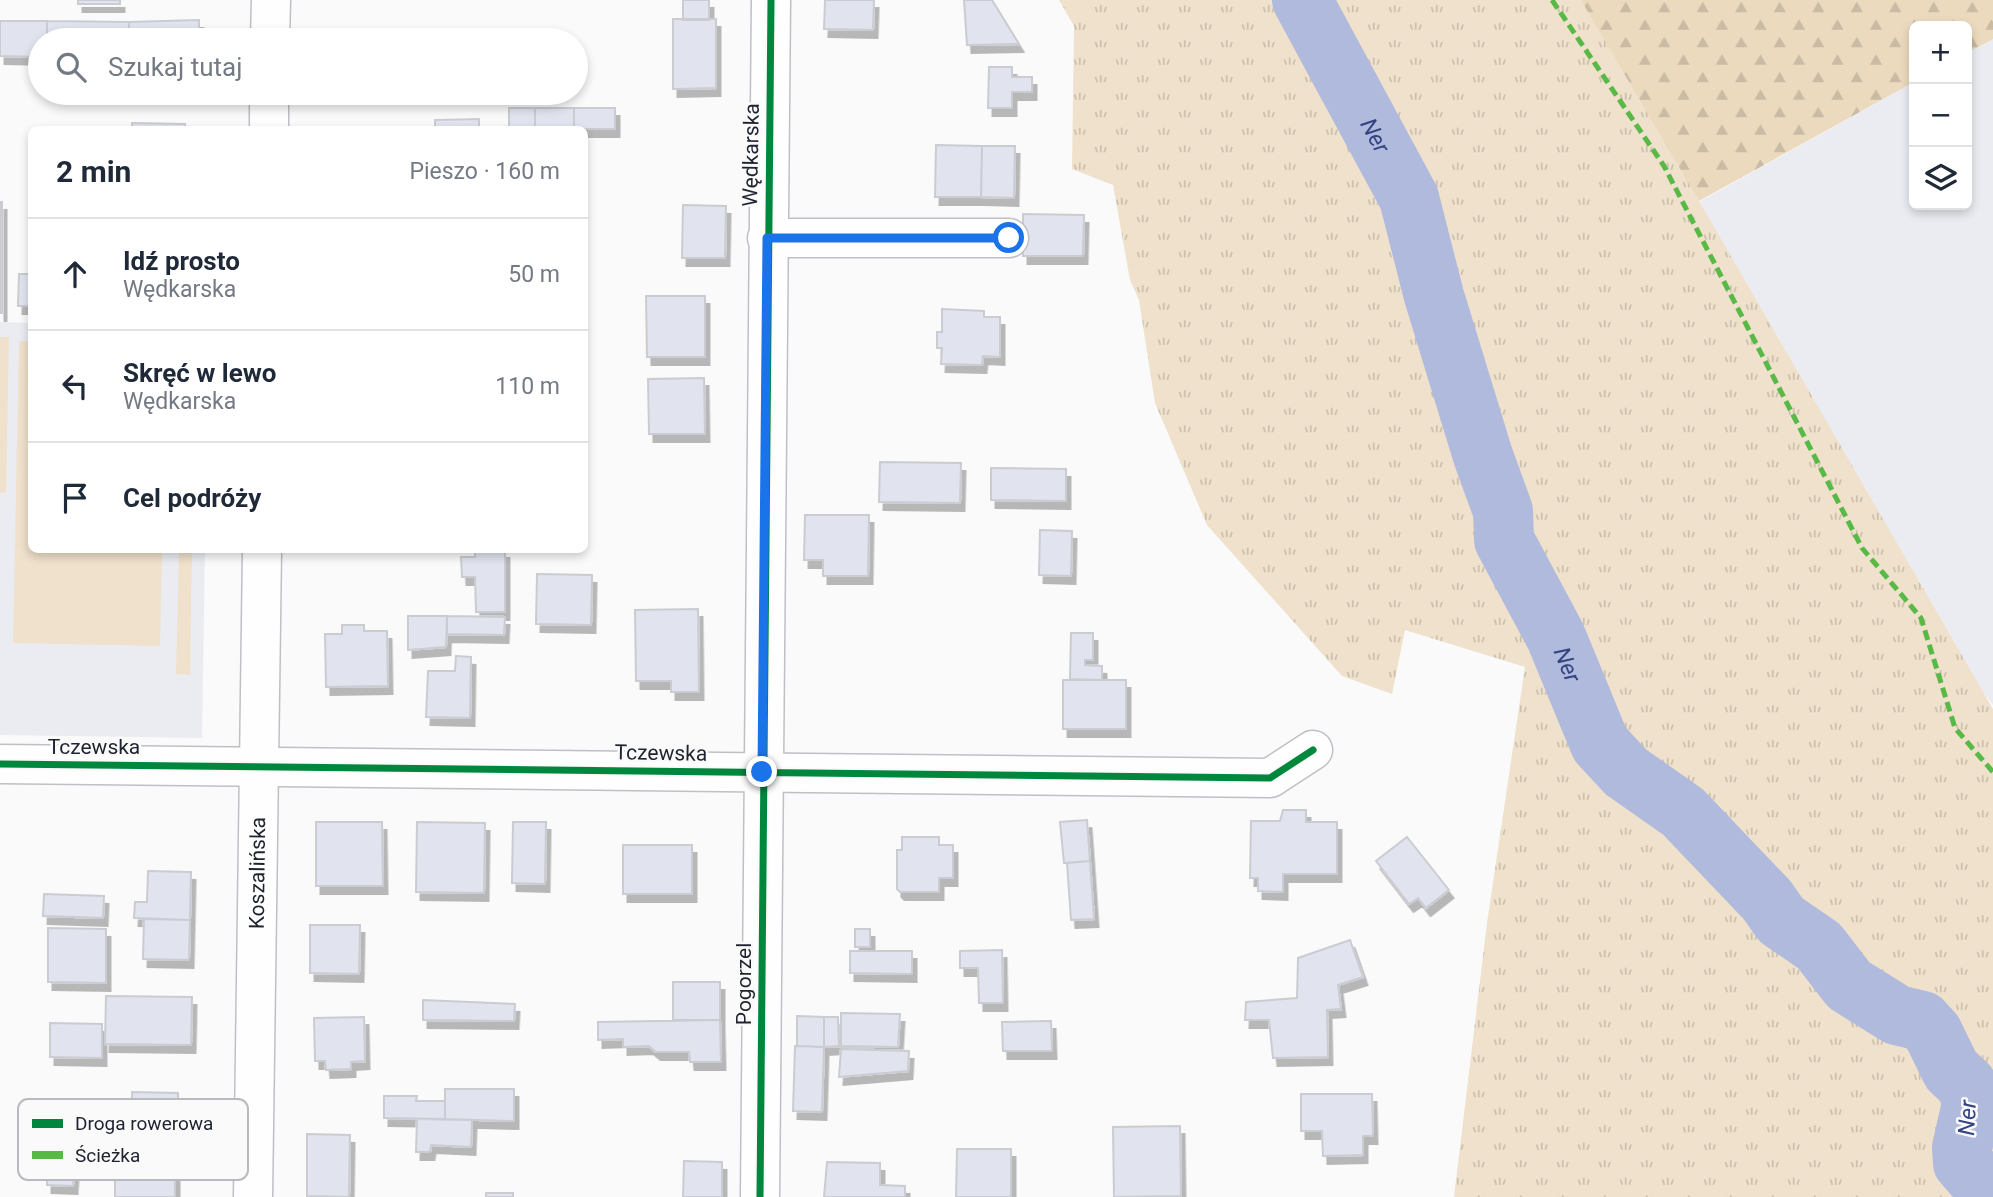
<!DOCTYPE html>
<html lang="pl">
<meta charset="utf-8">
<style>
body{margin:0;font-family:Roboto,sans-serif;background:#f2f2f3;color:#1f2937}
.controls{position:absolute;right:21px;top:21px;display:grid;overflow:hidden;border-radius:10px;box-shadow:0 4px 10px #0003}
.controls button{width:63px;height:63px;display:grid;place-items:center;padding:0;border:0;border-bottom:2px solid #e0e1e3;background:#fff;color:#1f2937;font:35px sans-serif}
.stop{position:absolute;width:21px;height:21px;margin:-16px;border:5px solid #1a73e8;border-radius:50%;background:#fff}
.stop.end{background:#1a73e8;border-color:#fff;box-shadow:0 2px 7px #0008}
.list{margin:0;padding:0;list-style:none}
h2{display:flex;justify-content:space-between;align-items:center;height:91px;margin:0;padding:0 28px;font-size:30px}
h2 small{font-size:23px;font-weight:400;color:#747a83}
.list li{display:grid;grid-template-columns:46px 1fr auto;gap:21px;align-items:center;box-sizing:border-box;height:112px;padding:0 28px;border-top:2px solid #e0e1e3}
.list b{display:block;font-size:26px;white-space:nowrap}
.list p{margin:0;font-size:23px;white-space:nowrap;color:#747a83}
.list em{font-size:23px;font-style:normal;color:#747a83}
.icon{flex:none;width:38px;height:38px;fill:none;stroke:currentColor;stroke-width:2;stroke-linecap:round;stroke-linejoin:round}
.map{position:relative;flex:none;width:1993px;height:1197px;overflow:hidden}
.search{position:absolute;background:#fff;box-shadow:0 4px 10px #0003;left:28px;top:28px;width:560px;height:77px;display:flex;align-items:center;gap:18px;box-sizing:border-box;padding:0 24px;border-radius:38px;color:#747a83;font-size:26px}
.panel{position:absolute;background:#fff;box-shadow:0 4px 10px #0003;left:28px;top:126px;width:560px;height:427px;border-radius:10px}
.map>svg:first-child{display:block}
.built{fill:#ebecf1}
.grass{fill:url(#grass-tufts)}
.forest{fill:url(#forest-firs)}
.pitch{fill:#efe1cb}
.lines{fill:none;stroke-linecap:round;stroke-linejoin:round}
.river{stroke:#afbadd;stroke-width:60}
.building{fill:#e1e4ee;stroke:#caccd2;stroke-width:2;filter:url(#shadow)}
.street-casing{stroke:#bec0c5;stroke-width:41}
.street{stroke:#fefefe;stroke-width:38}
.quiet{stroke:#58b947;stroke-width:5;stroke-dasharray:10 5;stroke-linecap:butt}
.cycleway-casing{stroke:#fafafa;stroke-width:11}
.cycleway{stroke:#00873e;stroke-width:7}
.route{stroke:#1a73e8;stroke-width:9}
.labels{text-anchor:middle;stroke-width:5;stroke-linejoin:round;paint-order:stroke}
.street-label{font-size:21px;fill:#1f232f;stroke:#fafafa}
.water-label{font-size:23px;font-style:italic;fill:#344481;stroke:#fafafa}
.key{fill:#fafafa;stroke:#b8babd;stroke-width:2}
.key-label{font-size:19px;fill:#1f232f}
</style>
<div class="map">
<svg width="1993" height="1197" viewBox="0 0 1993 1197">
<defs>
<pattern id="grass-tufts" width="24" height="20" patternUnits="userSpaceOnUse" patternTransform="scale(1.75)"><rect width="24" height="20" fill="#efe1cb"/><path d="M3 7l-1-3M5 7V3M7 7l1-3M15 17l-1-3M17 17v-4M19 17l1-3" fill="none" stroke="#ccc1af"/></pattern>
<pattern id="forest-firs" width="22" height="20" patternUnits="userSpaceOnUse" patternTransform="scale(1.75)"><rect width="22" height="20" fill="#ecdabf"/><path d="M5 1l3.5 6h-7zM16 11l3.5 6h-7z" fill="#cabba4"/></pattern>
<filter id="shadow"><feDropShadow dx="4.5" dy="8" stdDeviation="0" flood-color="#0004"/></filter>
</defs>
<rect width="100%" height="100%" fill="#fafafa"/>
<!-- built -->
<path class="built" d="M 1993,39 L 1993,705 L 1982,691 L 1699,202 L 1914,82 L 1914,205 L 1967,205 L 1967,53 Z
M 0,322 L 31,323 L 32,550 L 205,550 L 202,738 L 0,735 Z"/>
<!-- grass -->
<path class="grass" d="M 1059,0 L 1587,0 L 1699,201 L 1993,709 L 1993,1197 L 1454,1197 L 1487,923 L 1525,667 L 1405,630 L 1392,694 L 1342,676 L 1207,525 L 1155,403 L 1139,300 L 1130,280 L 1113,185 L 1072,169 L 1074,26 Z"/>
<!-- forest -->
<path class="forest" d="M 1581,0 L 1993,0 L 1993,39 L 1967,53 L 1967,26 L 1914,26 L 1914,82 L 1699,201 Z"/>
<!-- pitch -->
<path class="pitch" d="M 0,337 L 9,337 L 6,493 L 0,493 Z
M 19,341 L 31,341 L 32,550 L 162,550 L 160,646 L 13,643 Z
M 179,550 L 192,550 L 190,675 L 176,674 Z"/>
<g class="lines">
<!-- river -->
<path class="river" id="s1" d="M 1302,0 L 1409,198 L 1434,296 L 1483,456 L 1503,511 L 1504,540 L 1556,637 L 1600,744 L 1626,772 L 1683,812 L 1767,900 L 1781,920 L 1819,946 L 1849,985 L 1897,1015 L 1922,1021 L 1933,1033 L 1951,1070 L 1967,1085 L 1972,1104 L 1962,1148 L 1963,1163 L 1993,1197"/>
</g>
<!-- building -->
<path class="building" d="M 78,0 L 120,0 L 120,4 L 78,4 Z
M 683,0 L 709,0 L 709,20 L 683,20 Z
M 825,0 L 874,0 L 873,30 L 824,29 Z
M 964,0 L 992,0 L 1019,44 L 967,45 Z
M 673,19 L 716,19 L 716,88 L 673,89 Z
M 199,20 L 199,40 L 129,40 L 129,22 Z
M 0,21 L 47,21 L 47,40 L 40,40 L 40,57 L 0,56 Z
M 47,21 L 129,22 L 129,40 L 47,40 Z
M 398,29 L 505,29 L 505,40 L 398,40 Z
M 989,67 L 1012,67 L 1012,77 L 1032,77 L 1032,92 L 1012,92 L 1012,108 L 988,108 Z
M 509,108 L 535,108 L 535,130 L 509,129 Z
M 535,108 L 574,108 L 574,130 L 535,130 Z
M 574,108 L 615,108 L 615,129 L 574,129 Z
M 479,119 L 479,130 L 435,130 L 435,120 Z
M 132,123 L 185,124 L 185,130 L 132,130 Z
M 936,145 L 982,146 L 981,197 L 935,197 Z
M 982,146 L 1015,146 L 1014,198 L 981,197 Z
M 0,202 L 2,202 L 2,313 L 0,313 Z
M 683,205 L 726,206 L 725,258 L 682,258 Z
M 1023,214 L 1084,215 L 1083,256 L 1023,256 Z
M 19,274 L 32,274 L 32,306 L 18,306 Z
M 646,296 L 705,296 L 705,357 L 647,357 Z
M 942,309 L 984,311 L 984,317 L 1000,317 L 1000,357 L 983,356 L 982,365 L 941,364 L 942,348 L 937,348 L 937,332 L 942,332 Z
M 704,378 L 705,434 L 649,434 L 648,379 Z
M 880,462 L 961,463 L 960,503 L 879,502 Z
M 991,468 L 1066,469 L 1066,501 L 991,500 Z
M 805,515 L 869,515 L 868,576 L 823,576 L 823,560 L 804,560 Z
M 1040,530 L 1072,531 L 1071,576 L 1039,575 Z
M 475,550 L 505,550 L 505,612 L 476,612 L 475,577 L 462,577 L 461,557 L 475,557 Z
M 537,574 L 592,575 L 591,625 L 536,624 Z
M 698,609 L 699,692 L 671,692 L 671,681 L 636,681 L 635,610 Z
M 408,616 L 447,616 L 446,647 L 408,650 Z
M 447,616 L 505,617 L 504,635 L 447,634 Z
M 342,625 L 364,625 L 364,631 L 387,631 L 388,686 L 326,687 L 325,634 L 342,634 Z
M 1071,633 L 1093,633 L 1093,660 L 1085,660 L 1085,665 L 1102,666 L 1102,680 L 1070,679 Z
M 456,656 L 471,657 L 470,718 L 426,717 L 428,671 L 455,671 Z
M 1063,680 L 1126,680 L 1126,729 L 1063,729 Z
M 1283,810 L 1306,810 L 1306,822 L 1337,822 L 1337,874 L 1283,874 L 1283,892 L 1258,891 L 1258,878 L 1250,878 L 1251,821 L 1280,821 Z
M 1087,820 L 1090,861 L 1064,863 L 1060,822 Z
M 316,822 L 382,822 L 383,886 L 316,886 Z
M 417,822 L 485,823 L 484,893 L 416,892 Z
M 513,822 L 546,822 L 545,884 L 512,883 Z
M 902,837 L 939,837 L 939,845 L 953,845 L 953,878 L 939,878 L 939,892 L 900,892 L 897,889 L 897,850 L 902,850 Z
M 1407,837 L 1449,890 L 1426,908 L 1418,898 L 1409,904 L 1376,861 Z
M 623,845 L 692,845 L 692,894 L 623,894 Z
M 1090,861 L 1094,919 L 1071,920 L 1067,863 Z
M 148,871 L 191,872 L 190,920 L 134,918 L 135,902 L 147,902 Z
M 44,894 L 104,896 L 103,918 L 43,916 Z
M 144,919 L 190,920 L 189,960 L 143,959 Z
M 310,925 L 360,925 L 359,974 L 310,973 Z
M 48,928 L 106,929 L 106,983 L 48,982 Z
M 855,929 L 870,929 L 870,947 L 855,947 Z
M 1350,940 L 1363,977 L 1338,985 L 1341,1009 L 1327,1010 L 1328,1057 L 1273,1058 L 1269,1020 L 1245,1020 L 1246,1002 L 1297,998 L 1298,958 Z
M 1002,950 L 1003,1003 L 979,1003 L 978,968 L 960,968 L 960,951 Z
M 850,951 L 912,951 L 912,974 L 850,973 Z
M 673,982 L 720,982 L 720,1020 L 673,1020 Z
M 106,996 L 192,997 L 191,1045 L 105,1044 Z
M 423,1000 L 515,1004 L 514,1021 L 423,1020 Z
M 841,1013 L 900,1014 L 898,1047 L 841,1046 Z
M 797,1016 L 824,1017 L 824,1047 L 797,1046 Z
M 364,1017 L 365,1061 L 351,1062 L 351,1069 L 326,1070 L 325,1061 L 315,1061 L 314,1018 Z
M 824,1017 L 838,1017 L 839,1046 L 824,1047 Z
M 720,1020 L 721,1062 L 690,1062 L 689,1052 L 656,1052 L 649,1046 L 623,1047 L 623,1039 L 598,1040 L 598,1022 Z
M 1051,1021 L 1052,1051 L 1003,1051 L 1002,1022 Z
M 50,1023 L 102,1024 L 102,1058 L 50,1057 Z
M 795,1046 L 824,1047 L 822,1112 L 793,1111 Z
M 841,1049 L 909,1051 L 908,1071 L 839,1077 Z
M 445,1089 L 514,1089 L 514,1121 L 445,1119 Z
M 132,1092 L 178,1093 L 178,1135 L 132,1135 Z
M 1301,1094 L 1372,1094 L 1373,1136 L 1363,1136 L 1363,1155 L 1323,1156 L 1322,1131 L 1301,1131 Z
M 384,1096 L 417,1096 L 416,1101 L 445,1101 L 445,1119 L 384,1118 Z
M 417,1119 L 472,1120 L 471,1147 L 431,1145 L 430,1152 L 416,1152 Z
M 1180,1126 L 1181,1196 L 1114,1197 L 1113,1127 Z
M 307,1134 L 350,1135 L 349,1197 L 307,1196 Z
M 957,1149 L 1011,1149 L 1011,1197 L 956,1197 Z
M 47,1154 L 75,1154 L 73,1186 L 47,1185 Z
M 115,1157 L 175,1157 L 175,1197 L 115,1197 Z
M 684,1161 L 722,1162 L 722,1197 L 683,1197 Z
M 827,1162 L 880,1163 L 880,1185 L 905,1186 L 905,1197 L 824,1197 Z
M 486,1193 L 513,1193 L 513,1197 L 486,1197 Z"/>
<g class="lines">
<defs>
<g id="street">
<path d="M 270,40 L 271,0"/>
<path d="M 269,130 L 269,93"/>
<path d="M 767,238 L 1009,238"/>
<path d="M 0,764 L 1270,778 L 1313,750"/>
<path id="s2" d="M 253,1197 L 262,550"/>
<path d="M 760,1197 L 771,0"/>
</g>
</defs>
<!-- street casing -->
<use href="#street" class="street-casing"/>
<!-- street -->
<use href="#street" class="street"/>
<!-- quiet -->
<path class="quiet" d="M 1552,0 L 1664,166 L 1862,548 L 1921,618 L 1955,728 L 1993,772"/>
<defs>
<path id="cycleway" d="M 0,764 L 1270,778 L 1313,750
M 760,1197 L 771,0"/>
</defs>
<!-- cycleway casing -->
<use href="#cycleway" class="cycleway-casing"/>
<!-- cycleway -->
<use href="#cycleway" class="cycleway"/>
</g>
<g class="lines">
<!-- route -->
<path class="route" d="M 762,772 L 767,238 L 1009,238"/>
</g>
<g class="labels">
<!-- street labels -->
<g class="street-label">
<text transform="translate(751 155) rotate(-89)" y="7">Wędkarska</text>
<text x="94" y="754">Tczewska</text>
<text transform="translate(661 753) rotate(1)" y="7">Tczewska</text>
<text dy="7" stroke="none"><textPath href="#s2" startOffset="324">Koszalińska</textPath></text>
<text transform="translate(744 984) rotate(-90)" y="7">Pogorzel</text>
</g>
<!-- water labels -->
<g class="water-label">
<text dy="8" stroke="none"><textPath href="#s1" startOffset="154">Ner</textPath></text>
<text dy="8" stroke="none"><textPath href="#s1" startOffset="721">Ner</textPath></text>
<text transform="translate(1967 1118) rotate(-87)" y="8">Ner</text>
</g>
</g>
<!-- legend -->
<rect x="18" y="1099" width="230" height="81" rx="10" class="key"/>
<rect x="32" y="1119" width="31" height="9" fill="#00873e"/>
<rect x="32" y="1151" width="31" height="8" fill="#58b947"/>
<g class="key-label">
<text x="75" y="1130">Droga rowerowa</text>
<text x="75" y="1162">Ścieżka</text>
</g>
</svg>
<div class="controls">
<button>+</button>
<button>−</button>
<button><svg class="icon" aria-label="layers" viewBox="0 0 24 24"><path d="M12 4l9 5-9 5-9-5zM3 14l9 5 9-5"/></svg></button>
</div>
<div class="stop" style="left:1009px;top:238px"></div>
<div class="stop end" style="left:762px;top:772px"></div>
<div class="search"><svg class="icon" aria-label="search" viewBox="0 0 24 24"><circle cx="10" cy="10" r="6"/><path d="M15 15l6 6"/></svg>Szukaj tutaj</div>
<section class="panel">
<h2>2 min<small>Pieszo · 160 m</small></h2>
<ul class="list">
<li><svg class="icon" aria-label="ahead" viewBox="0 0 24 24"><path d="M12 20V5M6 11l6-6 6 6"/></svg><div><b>Idź prosto</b><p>Wędkarska</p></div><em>50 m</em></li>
<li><svg class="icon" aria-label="left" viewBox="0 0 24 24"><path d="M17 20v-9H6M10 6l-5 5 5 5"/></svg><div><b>Skręć w lewo</b><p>Wędkarska</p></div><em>110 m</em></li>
<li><svg class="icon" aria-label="arrive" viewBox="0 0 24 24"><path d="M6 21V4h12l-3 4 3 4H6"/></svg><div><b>Cel podróży</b></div></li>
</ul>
</section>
</div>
